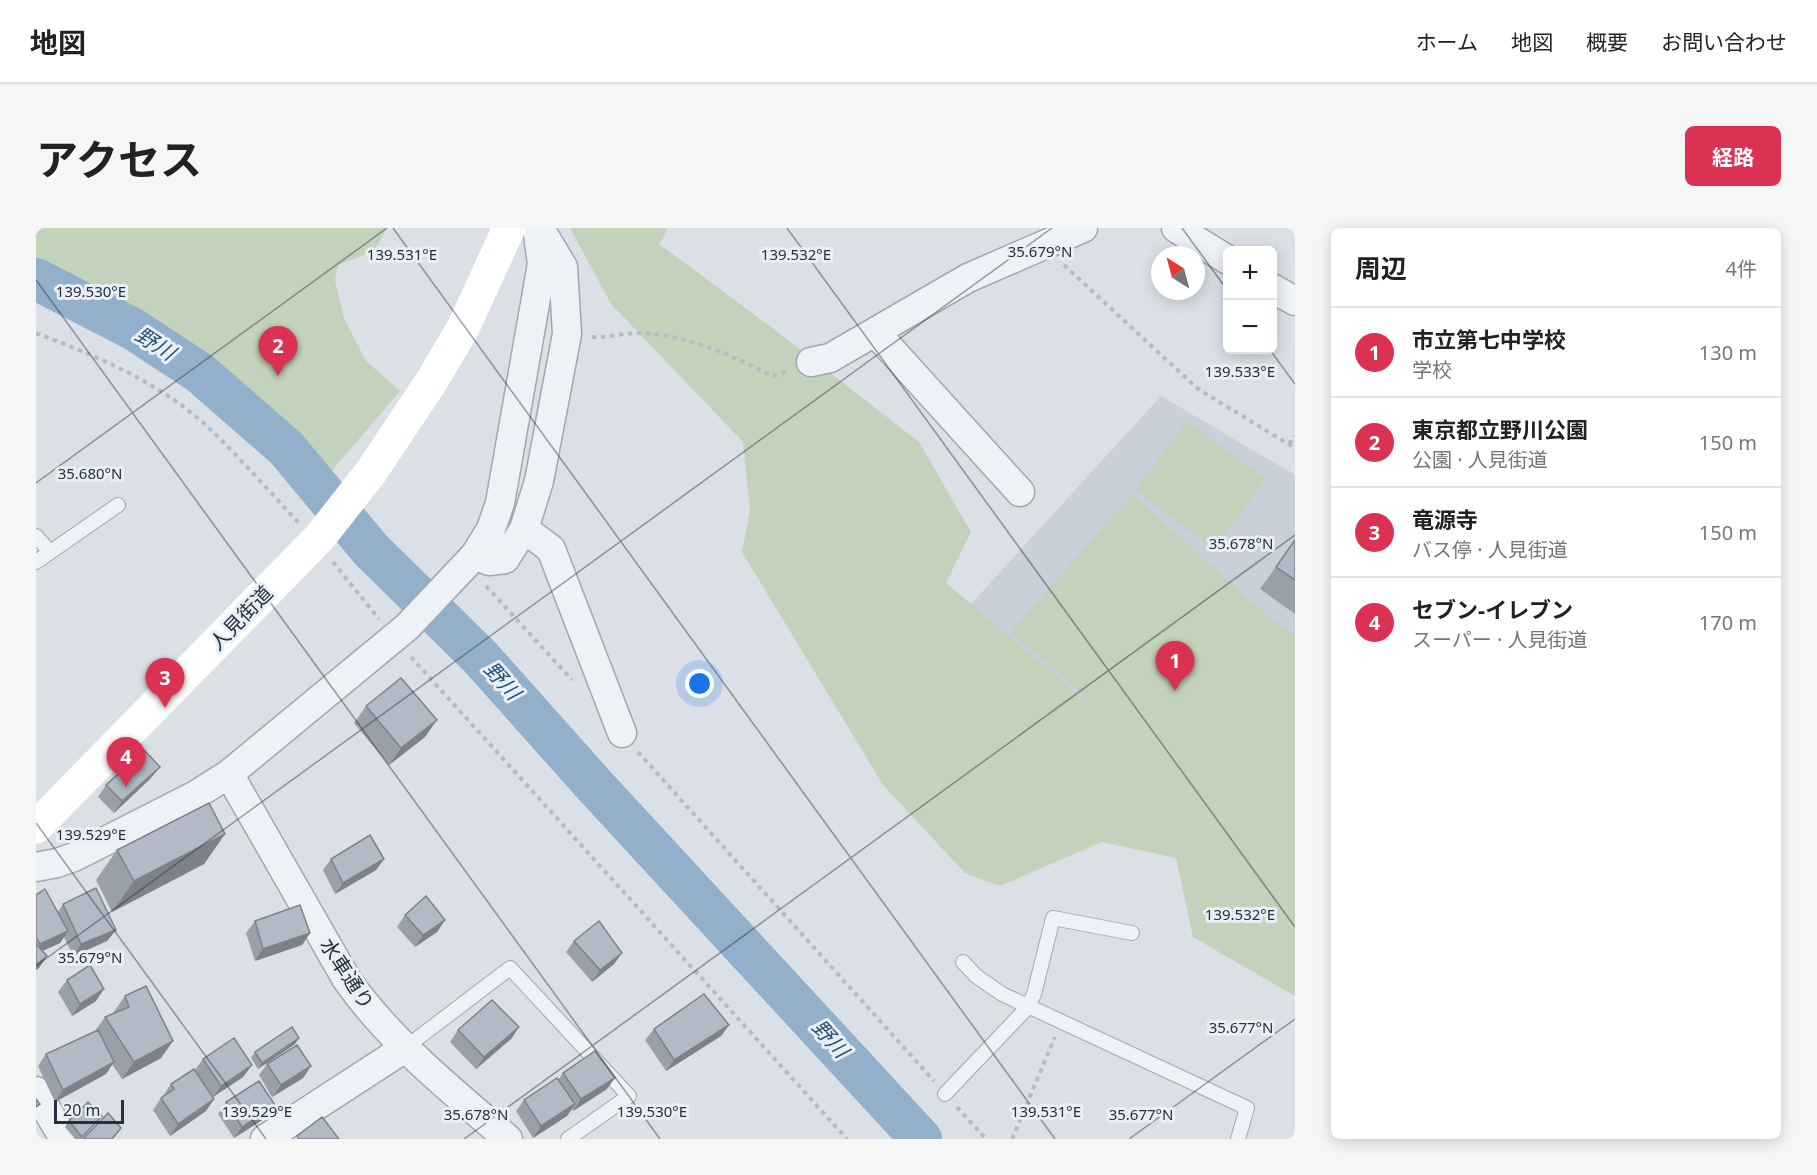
<!DOCTYPE html>
<html lang="ja">
<meta charset="utf-8">
<style>
body{margin:0;font-family:"Noto Sans","Noto Sans JP",sans-serif;background:#f6f6f6;color:#222}
.controls{position:absolute;right:18px;top:18px;display:grid;overflow:hidden;border-radius:9px;box-shadow:0 3px 15px #0003}
.controls button{width:54px;height:54px;display:grid;place-items:center;padding:0;border:0;border-bottom:2px solid #e0e0e0;background:#fff;color:#222;font:30px sans-serif}
.compass{position:absolute;left:1115px;top:18px;width:54px;height:54px;border-radius:50%;background:#fff;box-shadow:0 3px 15px #0003;rotate:324deg}
.scale{position:absolute;left:18px;bottom:15px;width:70px;box-sizing:border-box;padding-left:6px;border:3px solid #242f3f;border-top:0;font-size:16px;line-height:21px;white-space:nowrap;color:#242f3f;-webkit-text-stroke:4px #eaeff5;paint-order:stroke}
.you{position:absolute;left:664px;top:456px;width:21px;height:21px;margin:-15px;border:4px solid #fff;border-radius:50%;background:#1a73e8;box-shadow:0 0 0 9px #1a73e833}
.badge{display:grid;place-items:center;width:39px;height:39px;border-radius:50%;background:#db3153;color:#fff;font-size:20px;font-weight:700}
.pin{position:absolute;translate:-50% -50px;filter:drop-shadow(0 2px 3px #0008)}
.pin::after{content:'';position:absolute;top:32px;width:21px;height:18px;background:inherit;clip-path:polygon(0 0,100% 0,50% 100%)}
.list{margin:0;padding:0;list-style:none}
h2{display:flex;justify-content:space-between;align-items:center;height:78px;margin:0;padding:0 24px;font-size:26px}
h2 small{font-size:20px;font-weight:400;color:#767676}
.list li{display:grid;grid-template-columns:39px 1fr auto;gap:18px;align-items:center;box-sizing:border-box;height:90px;padding:0 24px;border-top:2px solid #e0e0e0}
.list b{display:block;font-size:22px;white-space:nowrap}
.list p{margin:0;font-size:20px;white-space:nowrap;color:#767676}
.list em{font-size:20px;font-style:normal;color:#767676}
.map{position:relative;flex:none;width:1259px;height:911px;overflow:hidden;border-radius:9px}
header{display:flex;align-items:center;gap:36px;box-sizing:border-box;height:84px;padding:0 30px;background:#fff;border-bottom:2px solid #e0e0e0}
header strong{font-size:28px}
nav{display:flex;gap:33px;margin-inline-start:auto;font-size:21px}
.intro{display:flex;align-items:center;justify-content:space-between;box-sizing:border-box;height:144px;padding:0 36px}
h1{margin:0;font-size:42px}
.button{padding:15px 27px;border-radius:9px;background:#db3153;color:#fff;font-size:21px;font-weight:700}
main{display:flex;gap:36px;padding:0 36px}
aside{flex:1;background:#fff;border-radius:9px;box-shadow:0 3px 15px #0003}
.map>svg:first-child{display:block}
.built{fill:#c9d0da}
.green{fill:#c2d2bb}
.lines{fill:none;stroke-linecap:round;stroke-linejoin:round}
.river{stroke:#92b0cc;stroke-width:42}
.service-casing{stroke:#a0a7b1;stroke-width:16}
.minor-casing{stroke:#a0a7b1;stroke-width:31}
.path{stroke:#b5bbc2;stroke-width:4;stroke-dasharray:4.5 4.5;stroke-linecap:butt}
.service{stroke:#eef1f5;stroke-width:14}
.minor{stroke:#eef1f5;stroke-width:28}
.secondary{stroke:#fff;stroke-width:33}
.wall{fill:#99a0a9}
.shaded-wall{fill:#7d828a}
.building{fill:#b2bac5;stroke:#7d828a;stroke-width:1.5}
.ticks{fill:none;stroke:#242f3f;stroke-width:1.5;stroke-opacity:0.45}
.labels{text-anchor:middle;stroke-width:6;stroke-linejoin:round;paint-order:stroke}
.street-label{font-size:20px;fill:#242f3f;stroke:#eaeff5}
.water-label{font-size:21px;font-style:italic;fill:#2a5076;stroke:#eaeff5}
.ticks-label{font-size:15px;text-anchor:middle;fill:#242f3f;stroke:#eaeff5;stroke-width:6;stroke-linejoin:round;paint-order:stroke}
</style>
<header>
<strong>地図</strong>
<nav><a>ホーム</a><a>地図</a><a>概要</a><a>お問い合わせ</a></nav>
</header>
<div class="intro"><h1>アクセス</h1><a class="button">経路</a></div>
<main>
<div class="map">
<svg width="1259" height="911" viewBox="0 0 1259 911">
<rect width="100%" height="100%" fill="#dbe0e7"/>
<!-- built -->
<path class="built" d="M 1125,168 L 1259,247 L 1259,650 L 933,378 Z"/>
<!-- green -->
<path class="green" d="M 0,0 L 351,0 L 338,23 L 302,37 L 299,52 L 308,90 L 330,133 L 364,163 L 270,273 C 236,234 203,192 160,162 C 110,127 54,99 0,71 Z
M 534,0 L 632,0 L 623,16 L 739,102 L 883,214 L 935,304 L 910,355 L 1147,555 L 975,404 L 1096,266 L 1234,390 L 1259,407 L 1259,768 L 1157,709 L 1140,630 L 1066,614 L 964,658 L 929,645 L 847,557 L 706,324 L 714,282 L 707,214 L 575,76 Z
M 1151,193 L 1230,251 L 1178,321 L 1099,262 Z"/>
<g class="lines">
<!-- river -->
<path class="river" d="M 0,51 L 97,101 L 164,145 L 250,220 L 335,322 L 444,429 L 559,558 L 885,911"/>
<defs>
<path id="service" d="M 0,308 L 14,324
M 0,334 L 82,277
M 927,734 L 940,748 L 966,766 L 1211,880 L 1202,911
M 369,820 L 474,740 L 593,868 L 532,911
M 909,866 L 992,779 L 998,766 L 1017,690 L 1096,705"/>
<path id="minor" d="M 1140,0 L 1192,32
M 1236,60 L 1259,73
M 839,104 L 984,264
M 775,134 L 794,130 L 932,50 L 1047,0
M 488,301 L 515,321 L 586,505
M 439,327 L 453,333 L 469,331 L 488,301 L 503,253 L 531,106 L 527,39 L 506,4
M 193,546 L 311,752 C 355,814 415,862 472,911
M 0,639 L 21,635 L 38,629 L 158,568 L 193,546 L 371,399 L 439,327 L 455,301 L 464,275 L 506,36 L 501,0
M 0,863 L 28,911
M 229,911 L 369,820"/>
</defs>
<!-- service casing -->
<use href="#service" class="service-casing"/>
<!-- minor casing -->
<use href="#minor" class="minor-casing"/>
<!-- path -->
<path class="path" d="M 1028,37 L 1162,161 L 1259,220
M 0,105 C 61,128 125,155 173,200 C 204,230 233,263 262,294
M 556,109 C 573,110 590,104 607,105 C 653,108 696,127 736,148 L 752,143
M 1253,216 L 1259,208
M 297,334 L 343,391
M 450,358 L 536,452
M 375,429 L 811,911
M 602,524 L 898,853
M 921,879 L 950,911
M 976,911 L 1019,809"/>
<!-- service -->
<use href="#service" class="service"/>
<!-- minor -->
<use href="#minor" class="minor"/>
<!-- secondary -->
<path class="secondary" d="M 0,599 L 284,309 L 335,244 L 395,154 L 427,100 L 473,0"/>
</g>
<!-- wall -->
<path class="wall" d="M 1259,312 L 1259,386 L 1224,361 Z
M 330,478 L 389,509 L 353,537 L 318,495 Z
M 115,550 L 78,585 L 62,569 L 70,557 Z
M 189,606 L 168,636 L 76,684 L 60,652 L 81,622 Z
M 295,631 L 348,631 L 340,642 L 299,666 L 287,642 Z
M 0,667 L 22,684 L 27,676 L 80,702 L 71,713 L 37,728 L 28,709 L 24,715 L 6,723 L 11,728 L 0,742 Z
M 369,687 L 409,692 L 401,704 L 379,719 L 361,699 Z
M 219,693 L 274,705 L 266,717 L 219,733 L 210,705 Z
M 538,713 L 586,725 L 578,736 L 556,754 L 530,724 Z
M 31,752 L 60,773 L 36,788 L 22,764 Z
M 89,768 L 125,830 L 86,851 L 76,836 L 70,846 L 19,874 L 2,838 L 10,826 L 59,803 L 69,789 L 77,785 Z
M 693,797 L 685,808 L 630,843 L 609,812 L 618,801 Z
M 483,799 L 475,811 L 440,841 L 414,814 L 422,802 Z
M 259,816 L 222,841 L 215,830 L 219,824 Z
M 167,831 L 216,837 L 207,849 L 177,869 L 178,871 L 170,883 L 134,908 L 117,882 L 125,870 L 127,868 L 135,856 L 159,842 Z
M 231,836 L 275,838 L 267,850 L 236,869 L 223,847 Z
M 527,845 L 571,861 L 537,883 L 536,881 L 531,888 L 497,910 L 480,883 L 488,872 L 522,852 Z
M 190,874 L 231,889 L 198,910 L 182,886 Z
M 33,893 L 61,894 L 45,911 L 39,911 L 29,899 Z"/>
<!-- shaded-wall -->
<path class="shaded-wall" d="M 401,492 L 389,509 L 353,537 L 365,520 Z
M 124,539 L 115,550 L 78,585 L 86,573 Z
M 189,606 L 168,636 L 76,684 L 98,653 Z
M 348,631 L 340,642 L 299,666 L 307,655 Z
M 409,692 L 401,704 L 379,719 L 387,707 Z
M 80,702 L 71,713 L 37,728 L 45,716 Z
M 32,703 L 24,715 L 0,726 L 0,722 L 4,716 Z
M 274,705 L 266,717 L 219,733 L 227,721 Z
M 586,725 L 578,736 L 556,754 L 564,742 Z
M 11,728 L 3,740 L 0,742 L 0,737 Z
M 68,761 L 60,773 L 36,788 L 44,776 Z
M 693,797 L 685,808 L 630,843 L 638,832 Z
M 483,799 L 475,811 L 440,841 L 448,829 Z
M 263,810 L 259,816 L 222,841 L 226,835 Z
M 137,813 L 125,830 L 86,851 L 98,834 Z
M 78,834 L 70,846 L 19,874 L 27,862 Z
M 216,837 L 207,849 L 177,869 L 185,858 Z
M 275,838 L 267,850 L 236,869 L 245,857 Z
M 579,850 L 571,861 L 537,883 L 545,871 Z
M 178,871 L 170,883 L 134,908 L 142,896 Z
M 539,876 L 531,888 L 497,910 L 505,898 Z
M 239,877 L 231,889 L 198,910 L 206,899 Z"/>
<!-- building -->
<path class="building" d="M 1259,312 L 1259,352 L 1240,339 Z
M 365,450 L 401,492 L 365,520 L 330,478 Z
M 108,522 L 124,539 L 86,573 L 70,557 Z
M 173,575 L 189,606 L 98,653 L 81,622 Z
M 334,607 L 348,631 L 307,655 L 295,631 Z
M 60,660 L 80,702 L 45,716 L 27,676 Z
M 9,661 L 32,703 L 4,716 L 0,709 L 0,667 Z
M 390,668 L 409,692 L 387,707 L 369,687 Z
M 264,677 L 274,705 L 227,721 L 219,693 Z
M 563,693 L 586,725 L 564,742 L 538,713 Z
M 0,716 L 11,728 L 0,737 Z
M 54,737 L 68,761 L 44,776 L 31,752 Z
M 110,758 L 137,813 L 98,834 L 69,789 L 93,779 L 89,768 Z
M 668,766 L 693,797 L 638,832 L 618,801 Z
M 456,772 L 483,799 L 448,829 L 422,802 Z
M 256,799 L 263,810 L 226,835 L 219,824 Z
M 62,802 L 78,834 L 27,862 L 10,826 Z
M 198,810 L 216,837 L 185,858 L 167,831 Z
M 261,817 L 275,838 L 245,857 L 231,836 Z
M 559,823 L 579,850 L 545,871 L 527,845 Z
M 158,841 L 178,871 L 142,896 L 125,870 L 138,861 L 135,856 Z
M 521,850 L 539,876 L 505,898 L 488,872 Z
M 223,853 L 239,877 L 206,899 L 190,874 Z
M 0,871 L 4,876 L 0,879 Z
M 52,874 L 66,888 L 46,909 L 33,893 Z
M 72,885 L 85,900 L 76,911 L 47,911 Z
M 286,889 L 303,911 L 263,911 L 261,908 Z"/>
<!-- ticks -->
<path class="ticks" d="M 357,0 L 1019,911M 751,0 L 1259,699M 1146,0 L 1192,63M 0,52 L 624,911M 1234,122 L 1259,156M 0,255 L 351,0M 0,595 L 230,911M 0,738 L 1016,0M 428,911 L 1259,307M 1093,911 L 1259,791"/>
<g class="labels">
<!-- street labels -->
<g class="street-label">
<text transform="translate(205 390) rotate(-46)" y="7">人見街道</text>
<text transform="translate(311 746) rotate(57)" y="7">水車通り</text>
</g>
<!-- water labels -->
<g class="water-label">
<text transform="translate(119 116) rotate(33)" y="7">野川</text>
<text transform="translate(466 453) rotate(48)" y="7">野川</text>
<text transform="translate(794 811) rotate(48)" y="7">野川</text>
</g>
</g>
<g class="ticks-label">
<text x="1004" y="29">35.679°N</text>
<text x="366" y="32">139.531°E</text>
<text x="760" y="32">139.532°E</text>
<text x="55" y="69">139.530°E</text>
<text x="1204" y="149">139.533°E</text>
<text x="54" y="251">35.680°N</text>
<text x="1205" y="321">35.678°N</text>
<text x="55" y="612">139.529°E</text>
<text x="1204" y="692">139.532°E</text>
<text x="54" y="735">35.679°N</text>
<text x="1205" y="805">35.677°N</text>
<text x="221" y="889">139.529°E</text>
<text x="616" y="889">139.530°E</text>
<text x="1010" y="889">139.531°E</text>
<text x="440" y="892">35.678°N</text>
<text x="1105" y="892">35.677°N</text>
</g>
</svg>
<div class="controls">
<button>+</button>
<button>−</button>
</div>
<svg class="compass" viewBox="-18 -18 36 36"><path d="M0-13l5 13h-10z" fill="#e53935"/><path d="M0 13l5-13h-10z" fill="#767676"/></svg>
<div class="scale">20 m</div>
<div class="you"></div>
<div class="pin badge" style="left:1139px;top:463px">1</div>
<div class="pin badge" style="left:242px;top:148px">2</div>
<div class="pin badge" style="left:129px;top:480px">3</div>
<div class="pin badge" style="left:90px;top:559px">4</div>
</div>
<aside>
<h2>周辺<small>4件</small></h2>
<ul class="list">
<li><span class="badge">1</span><div><b>市立第七中学校</b><p>学校</p></div><em>130 m</em></li>
<li><span class="badge">2</span><div><b>東京都立野川公園</b><p>公園 · 人見街道</p></div><em>150 m</em></li>
<li><span class="badge">3</span><div><b>竜源寺</b><p>バス停 · 人見街道</p></div><em>150 m</em></li>
<li><span class="badge">4</span><div><b>セブン-イレブン</b><p>スーパー · 人見街道</p></div><em>170 m</em></li>
</ul>
</aside>
</main>
